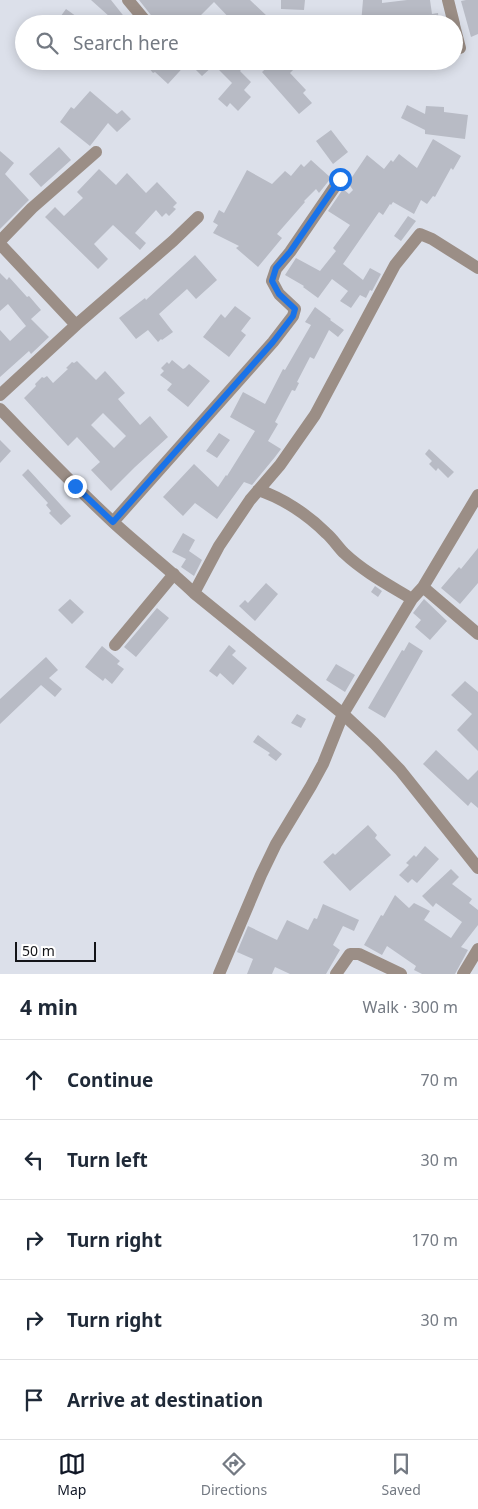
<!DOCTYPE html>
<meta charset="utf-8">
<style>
body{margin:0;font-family:"Noto Sans",sans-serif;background:#f2f2f3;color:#1f2937}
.scale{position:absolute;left:15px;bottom:12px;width:81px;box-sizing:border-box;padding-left:5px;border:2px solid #131418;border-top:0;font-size:14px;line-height:18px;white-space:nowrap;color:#131418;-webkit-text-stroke:4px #fff;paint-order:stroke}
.stop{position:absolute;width:15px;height:15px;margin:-11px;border:4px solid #1a73e8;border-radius:50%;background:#fff}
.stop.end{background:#1a73e8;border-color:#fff;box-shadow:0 1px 5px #0008}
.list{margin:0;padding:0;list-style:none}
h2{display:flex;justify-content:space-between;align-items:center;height:65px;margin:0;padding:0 20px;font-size:21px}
h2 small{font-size:16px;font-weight:400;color:#747a83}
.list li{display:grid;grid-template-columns:32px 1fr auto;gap:15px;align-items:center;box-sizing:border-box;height:80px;padding:0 20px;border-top:1px solid #e0e1e3}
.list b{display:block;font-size:19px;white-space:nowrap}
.list em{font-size:16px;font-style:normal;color:#747a83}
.icon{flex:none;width:28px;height:28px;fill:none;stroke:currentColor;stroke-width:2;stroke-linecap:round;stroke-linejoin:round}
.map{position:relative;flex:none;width:478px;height:974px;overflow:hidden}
.search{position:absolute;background:#fff;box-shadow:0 2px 12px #0003;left:15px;right:15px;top:15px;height:55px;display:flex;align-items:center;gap:12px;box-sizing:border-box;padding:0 18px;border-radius:28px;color:#747a83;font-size:19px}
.sheet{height:465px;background:#fff}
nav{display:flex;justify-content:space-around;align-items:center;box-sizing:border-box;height:70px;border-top:1px solid #e0e1e3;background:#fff;font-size:14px;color:#747a83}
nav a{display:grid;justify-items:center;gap:2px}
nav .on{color:#111827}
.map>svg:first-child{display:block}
.building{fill:#b8bbc5;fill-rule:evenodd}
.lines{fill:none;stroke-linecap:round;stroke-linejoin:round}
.minor{stroke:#9b8e86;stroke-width:12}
.route{stroke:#1a73e8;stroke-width:6}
</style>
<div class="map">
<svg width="478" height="974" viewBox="0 0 478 974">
<rect width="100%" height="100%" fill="#dce0ea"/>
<!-- building -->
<path class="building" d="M 91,0 L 111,0 L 130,24 L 117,24 L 111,16 L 110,17 Z
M 139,0 L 250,0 L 268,17 L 262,24 L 235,24 L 214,2 L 201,15 L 210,24 L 191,24 L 186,20 L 182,24 L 156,24 L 154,19 Z
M 281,0 L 305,0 L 304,10 L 281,9 Z
M 363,0 L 382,0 L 382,3 L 407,0 L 430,0 L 432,14 L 438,13 L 439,24 L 361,24 Z
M 466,0 L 478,0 L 478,34 L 471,37 L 461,1 Z
M 66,9 L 87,24 L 55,24 Z
M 143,61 L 249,61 L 240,71 L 251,82 L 244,90 L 251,97 L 238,111 L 230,103 L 227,107 L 218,99 L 232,83 L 214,65 L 202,76 L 188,62 L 168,84 L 155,72 L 153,73 Z
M 274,61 L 302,61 L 290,73 L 306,90 L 303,93 L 312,103 L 299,114 L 262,72 Z
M 90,91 L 117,114 L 122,110 L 131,119 L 117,132 L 108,123 L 90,146 L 60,122 L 71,107 L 74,109 Z
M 407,105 L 425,114 L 426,106 L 444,107 L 444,112 L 468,115 L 465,139 L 425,134 L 425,130 L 401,118 Z
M 331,130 L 348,152 L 333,164 L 316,141 Z
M 433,139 L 461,156 L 453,170 L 451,168 L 435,197 L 433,196 L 427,204 L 421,200 L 414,214 L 393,202 L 391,205 L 390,204 L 383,215 L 379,212 L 343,264 L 363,280 L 370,268 L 381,274 L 372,291 L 370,290 L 366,298 L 360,295 L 351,308 L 340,301 L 348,291 L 332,279 L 318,298 L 303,287 L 304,286 L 285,275 L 296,258 L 320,271 L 336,251 L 333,248 L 350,225 L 328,211 L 343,189 L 349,194 L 353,190 L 348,183 L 367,155 L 384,169 L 391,160 L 393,162 L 399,154 L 417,168 Z
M 59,147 L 71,160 L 41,187 L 29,174 Z
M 0,151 L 14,163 L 5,174 L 29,200 L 0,229 Z
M 311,160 L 331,178 L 319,193 L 316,189 L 304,201 L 305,202 L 277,234 L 282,238 L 258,267 L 236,248 L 239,246 L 213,233 L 218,225 L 213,222 L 219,210 L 224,213 L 247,170 L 272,184 L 285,171 L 291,176 L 301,164 L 304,167 Z
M 99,169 L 116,185 L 127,173 L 146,193 L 157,182 L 177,203 L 173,207 L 176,209 L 169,216 L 166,213 L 162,217 L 156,210 L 135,233 L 146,243 L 140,250 L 113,225 L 94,244 L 108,259 L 98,269 L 45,217 L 55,207 L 64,216 L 83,198 L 77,192 Z
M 408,216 L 416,221 L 401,241 L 394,236 Z
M 195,255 L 217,280 L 196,299 L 187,289 L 159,314 L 173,332 L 162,340 L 161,339 L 158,342 L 148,330 L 136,339 L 119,318 L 145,298 L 146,300 Z
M 0,273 L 7,280 L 9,277 L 27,297 L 29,296 L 41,310 L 31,319 L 49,337 L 31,354 L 29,351 L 0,377 L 0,330 L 10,341 L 26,326 L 8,304 L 0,311 Z
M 235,306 L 251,318 L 241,331 L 246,335 L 229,357 L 203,337 L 221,314 L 225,318 Z
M 315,307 L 331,319 L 330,320 L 344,330 L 338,337 L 329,330 L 314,359 L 310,357 L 297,382 L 299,383 L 295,391 L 292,390 L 275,422 L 278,424 L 268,441 L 281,449 L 275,457 L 252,485 L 244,482 L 217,519 L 195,503 L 183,516 L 163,497 L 194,464 L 218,487 L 226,475 L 227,476 L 255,431 L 230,417 L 243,392 L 265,404 L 283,369 L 285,370 L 311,325 L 305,322 Z
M 172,360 L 183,369 L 185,368 L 189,364 L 210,381 L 188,407 L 167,390 L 172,384 L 160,375 L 164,371 L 161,368 L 167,362 L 169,364 Z
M 77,361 L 96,380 L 105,371 L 125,393 L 118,399 L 140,425 L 150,416 L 168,437 L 135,467 L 111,491 L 91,470 L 100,462 L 77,437 L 68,446 L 24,398 L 36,386 L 35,384 L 42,377 L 44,378 L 47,376 L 53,383 L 68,369 L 66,368 L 72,362 L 74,363 ZM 103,413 L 126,436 L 114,448 L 91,425 Z
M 219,433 L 230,440 L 217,458 L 206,451 Z
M 0,440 L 11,451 L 0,463 Z
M 429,449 L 454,472 L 448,478 L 438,468 L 436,471 L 429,464 L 432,461 L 425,454 Z
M 28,469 L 71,516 L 61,525 L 49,513 L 51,511 L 46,505 L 48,503 L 22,475 Z
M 183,533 L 195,540 L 189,551 L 202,560 L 194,576 L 181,567 L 186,559 L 172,552 Z
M 478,548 L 478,583 L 460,604 L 441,588 L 459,567 L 461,569 Z
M 266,583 L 278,594 L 255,621 L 239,606 L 245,600 L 248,603 Z
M 375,586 L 382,591 L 378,597 L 371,592 Z
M 70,599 L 84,612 L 72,624 L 58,610 Z
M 424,599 L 447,621 L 430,640 L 415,627 L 421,620 L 413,613 Z
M 157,608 L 169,618 L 136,657 L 124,647 Z
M 409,642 L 423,651 L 385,718 L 368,708 L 402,650 L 404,651 Z
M 229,645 L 236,651 L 232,655 L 247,668 L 233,685 L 220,673 L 217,677 L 209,671 Z
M 102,646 L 120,661 L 117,664 L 124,669 L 112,684 L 105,678 L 103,681 L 85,667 Z
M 46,657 L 58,670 L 49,678 L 62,689 L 55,697 L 41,685 L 0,724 L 0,699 Z
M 336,664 L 355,675 L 345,692 L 326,680 Z
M 465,681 L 478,692 L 478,751 L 457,730 L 472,714 L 451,695 Z
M 297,714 L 306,719 L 301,728 L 291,723 Z
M 258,735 L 282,754 L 276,761 L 268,755 L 270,753 L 253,742 Z
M 436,750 L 468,780 L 478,770 L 478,808 L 471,802 L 468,806 L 423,764 Z
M 368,825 L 377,835 L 375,838 L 391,855 L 350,891 L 323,862 L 333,853 L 335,855 Z
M 425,846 L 439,859 L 417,883 L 412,879 L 408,883 L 399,875 L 409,865 L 406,863 L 414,855 L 416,857 Z
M 451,869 L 459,877 L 452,884 L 472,899 L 469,903 L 478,910 L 478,925 L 461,947 L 468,950 L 455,974 L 422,974 L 414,970 L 416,966 L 387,946 L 382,955 L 364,945 L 381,915 L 383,916 L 395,895 L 409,908 L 414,903 L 430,911 L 424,920 L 451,938 L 462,922 L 436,903 L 433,907 L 422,896 Z
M 323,904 L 359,920 L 354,931 L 343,926 L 333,945 L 340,950 L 326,974 L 290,974 L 275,967 L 272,974 L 247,974 L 253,959 L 237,952 L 248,926 L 277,940 L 287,920 L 308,930 L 314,918 L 317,919 Z"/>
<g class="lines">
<!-- minor -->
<path class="minor" d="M 128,0 L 148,24
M 448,0 L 454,24
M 454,25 L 460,48
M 0,241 L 32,208 L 96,152
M 0,244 L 76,325 L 0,395
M 76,325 L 173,241 L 198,217
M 0,409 C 37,447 74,486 113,522 C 140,547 168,568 194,593 L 343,714 L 374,743 L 400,770 L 478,868
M 258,490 C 283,498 308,515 326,533 C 333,539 338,547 344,553 C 364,572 389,585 412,599
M 113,522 L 273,342 L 293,316 L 295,309 L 279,294 L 272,281 L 276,269 L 290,252 L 340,179
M 423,587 L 478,634
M 194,593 L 219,546 L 250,500 L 280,465 L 315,415 L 395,265 L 420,234 L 432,239 L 478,268
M 115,645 L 174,574
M 219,974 L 261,875 L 276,844 L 311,786 L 323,764 L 343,714 L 412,599 L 423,587 L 478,495
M 336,974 L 350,954 L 359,954 L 401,974
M 463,974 L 478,949"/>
</g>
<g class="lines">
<!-- route -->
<path class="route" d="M 75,486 L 113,522 L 273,342 L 293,316 L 295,309 L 279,294 L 272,281 L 276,268 L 290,252 L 340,179"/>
</g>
</svg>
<div class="scale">50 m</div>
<div class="stop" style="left:340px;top:179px"></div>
<div class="stop end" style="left:75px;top:486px"></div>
<div class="search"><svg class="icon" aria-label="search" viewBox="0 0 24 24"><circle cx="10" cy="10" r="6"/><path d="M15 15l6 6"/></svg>Search here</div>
</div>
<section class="sheet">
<h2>4 min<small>Walk · 300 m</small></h2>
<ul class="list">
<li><svg class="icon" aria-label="ahead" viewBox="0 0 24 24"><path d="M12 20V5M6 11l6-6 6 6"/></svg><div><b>Continue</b></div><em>70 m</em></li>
<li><svg class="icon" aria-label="left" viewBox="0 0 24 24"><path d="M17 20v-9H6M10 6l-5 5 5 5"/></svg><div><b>Turn left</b></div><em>30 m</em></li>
<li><svg class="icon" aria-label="right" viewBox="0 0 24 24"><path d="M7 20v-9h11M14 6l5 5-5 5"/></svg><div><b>Turn right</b></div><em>170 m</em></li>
<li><svg class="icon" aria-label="right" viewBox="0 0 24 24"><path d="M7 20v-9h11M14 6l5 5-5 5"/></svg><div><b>Turn right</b></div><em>30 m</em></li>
<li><svg class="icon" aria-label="arrive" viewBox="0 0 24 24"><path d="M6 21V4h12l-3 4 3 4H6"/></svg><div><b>Arrive at destination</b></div></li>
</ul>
</section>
<nav>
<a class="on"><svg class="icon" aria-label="map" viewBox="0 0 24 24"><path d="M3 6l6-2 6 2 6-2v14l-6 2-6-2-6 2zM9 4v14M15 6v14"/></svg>Map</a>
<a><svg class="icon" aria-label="directions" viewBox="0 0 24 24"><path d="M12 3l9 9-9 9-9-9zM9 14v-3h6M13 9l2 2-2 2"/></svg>Directions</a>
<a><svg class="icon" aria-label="saved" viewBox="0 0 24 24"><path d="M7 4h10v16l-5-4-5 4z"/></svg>Saved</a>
</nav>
